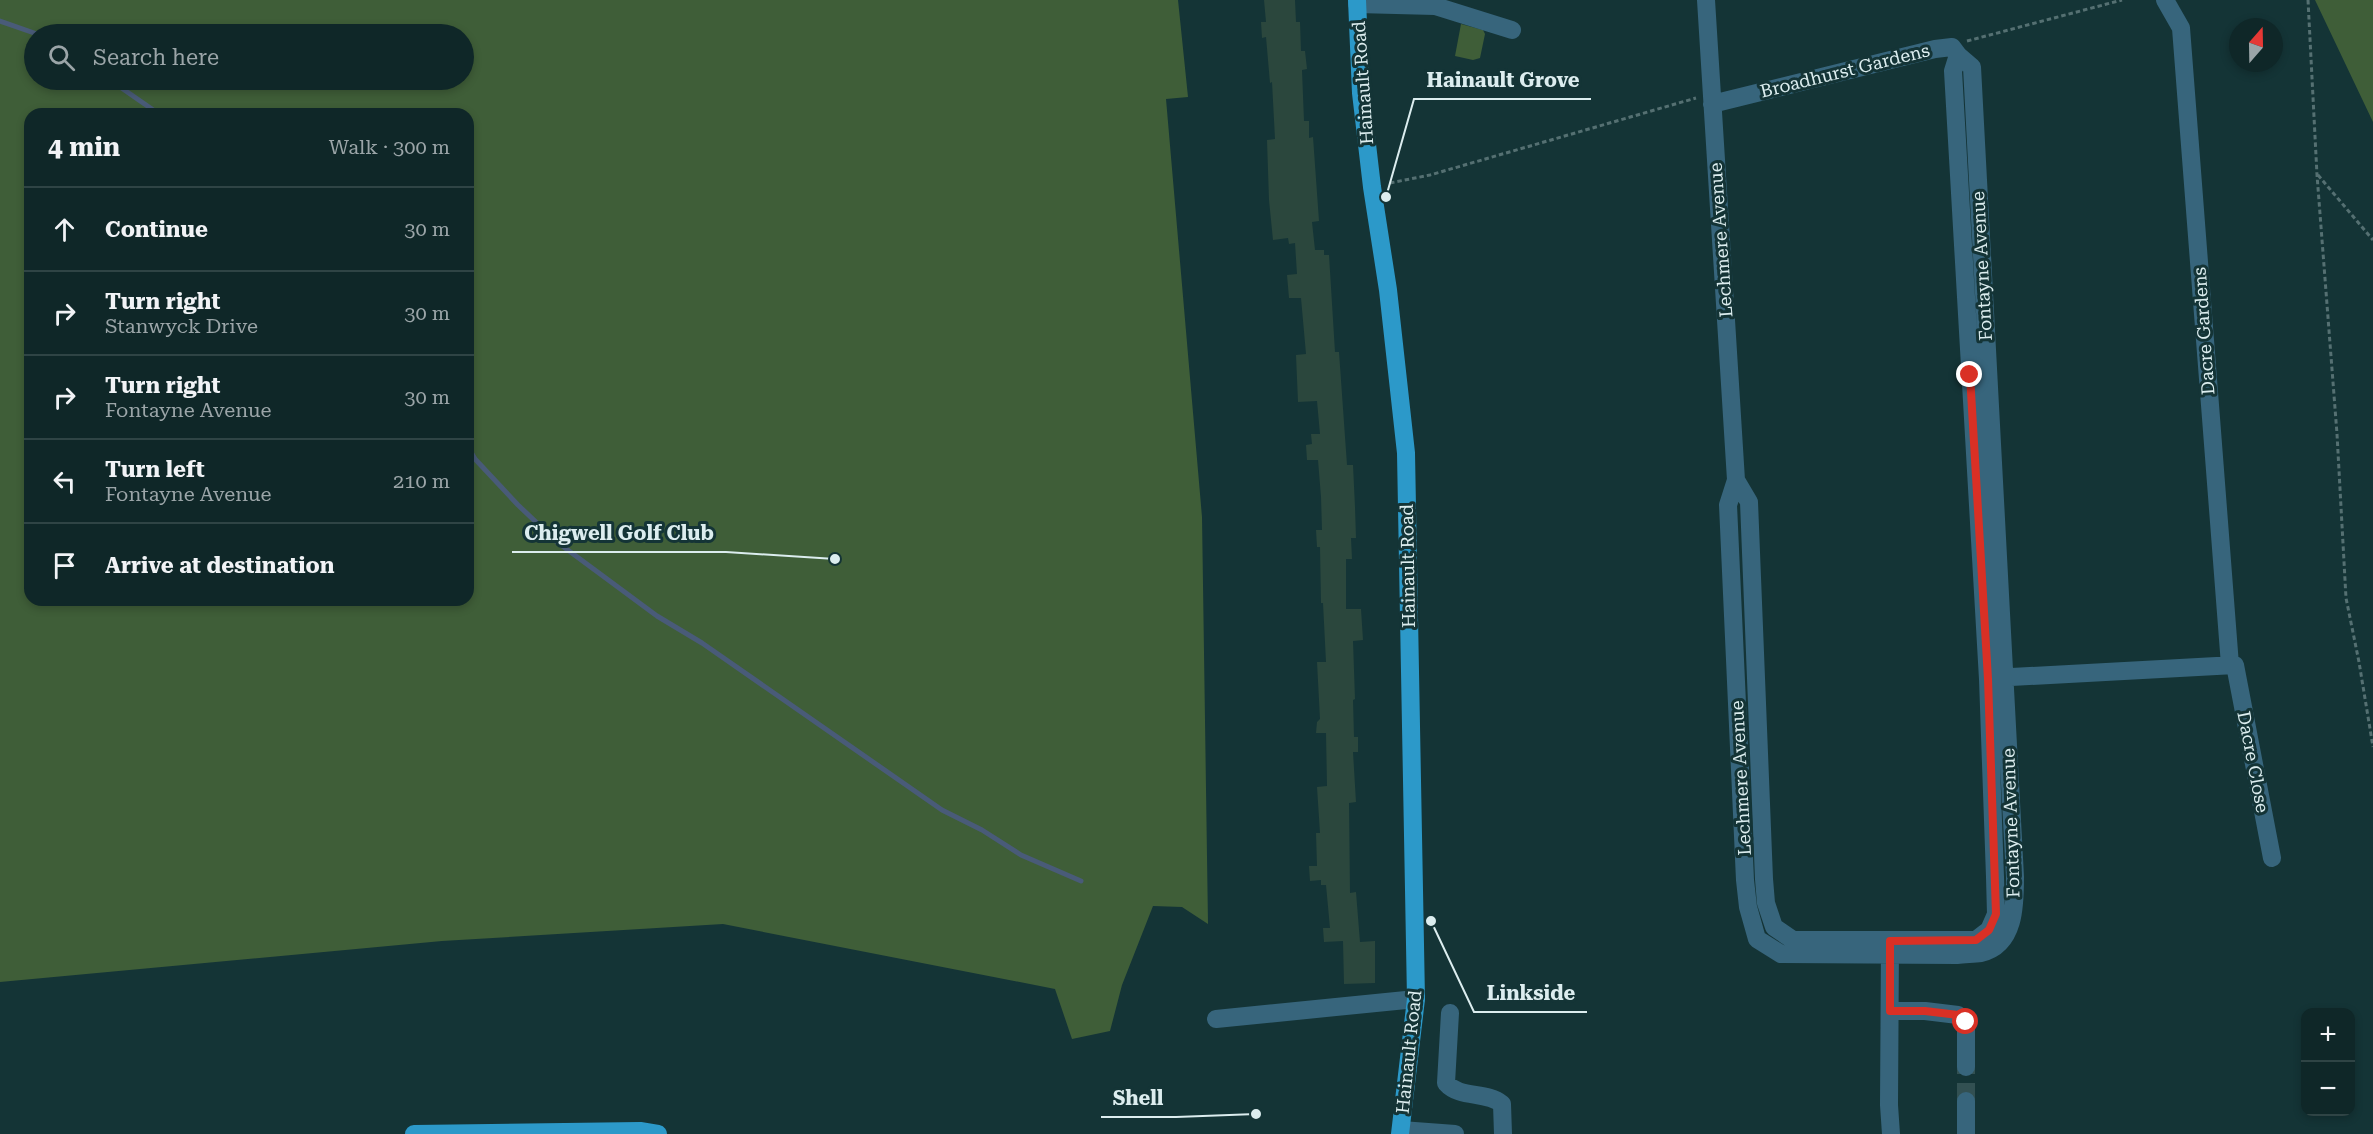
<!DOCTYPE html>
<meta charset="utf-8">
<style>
body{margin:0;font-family:"Roboto Serif",serif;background:#1d3334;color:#f1f3f6}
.controls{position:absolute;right:18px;bottom:18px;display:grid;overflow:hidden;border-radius:12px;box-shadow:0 3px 9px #0003}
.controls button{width:54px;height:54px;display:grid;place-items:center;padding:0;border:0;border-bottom:2px solid #2f4445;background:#0f2728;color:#f1f3f6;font:30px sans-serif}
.compass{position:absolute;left:2229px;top:18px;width:54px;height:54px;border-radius:50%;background:#0f2728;box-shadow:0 3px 9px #0003;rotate:20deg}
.stop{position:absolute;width:18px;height:18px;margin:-14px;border:4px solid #d93025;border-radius:50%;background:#fff}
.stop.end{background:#d93025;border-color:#fff;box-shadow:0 2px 6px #0008}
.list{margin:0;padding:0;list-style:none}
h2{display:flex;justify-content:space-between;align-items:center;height:78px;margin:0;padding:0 24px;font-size:26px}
h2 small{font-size:20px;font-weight:400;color:#9ba5a8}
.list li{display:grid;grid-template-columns:39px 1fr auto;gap:18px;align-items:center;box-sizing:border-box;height:84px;padding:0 24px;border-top:2px solid #2f4445}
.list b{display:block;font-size:22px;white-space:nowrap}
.list p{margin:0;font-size:20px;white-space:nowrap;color:#9ba5a8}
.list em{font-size:20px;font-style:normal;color:#9ba5a8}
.icon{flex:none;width:33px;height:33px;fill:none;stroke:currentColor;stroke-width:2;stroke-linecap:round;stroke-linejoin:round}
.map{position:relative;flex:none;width:2373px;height:1134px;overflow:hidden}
.search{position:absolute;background:#0f2728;box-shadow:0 3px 9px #0003;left:24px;top:24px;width:450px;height:66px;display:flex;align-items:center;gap:15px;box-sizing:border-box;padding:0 21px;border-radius:33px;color:#9ba5a8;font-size:22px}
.panel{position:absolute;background:#0f2728;box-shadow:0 3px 9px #0003;left:24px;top:108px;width:450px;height:498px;border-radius:18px}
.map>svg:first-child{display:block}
.green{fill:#3f5e38;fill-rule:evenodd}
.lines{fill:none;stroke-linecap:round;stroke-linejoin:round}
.stream{stroke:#495b78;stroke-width:5}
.building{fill:#2b473d}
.minor-tunnel{stroke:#325052;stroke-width:18;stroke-dasharray:18 9;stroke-linecap:butt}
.path{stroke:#557072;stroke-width:3;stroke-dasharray:4.5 3;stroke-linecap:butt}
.minor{stroke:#37657c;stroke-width:18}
.major{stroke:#2c99c9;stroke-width:18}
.route{stroke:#d93025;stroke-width:8}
.labels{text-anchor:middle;stroke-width:6;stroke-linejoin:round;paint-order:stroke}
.street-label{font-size:18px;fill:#dcedef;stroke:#143436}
.leader{fill:none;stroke:#dcedef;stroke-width:2}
.callout-dot{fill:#dcedef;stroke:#143436;stroke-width:2}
.callout-label{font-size:20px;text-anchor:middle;font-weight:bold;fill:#dcedef;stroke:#143436;stroke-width:6;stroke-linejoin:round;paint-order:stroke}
</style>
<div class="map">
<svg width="2373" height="1134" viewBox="0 0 2373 1134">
<rect width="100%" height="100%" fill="#143436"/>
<!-- green -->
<path class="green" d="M 0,0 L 1178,0 L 1188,97 L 1166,99 L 1202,517 L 1208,924 L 1182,907 L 1153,906 L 1122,985 L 1110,1031 L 1072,1039 L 1055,989 L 723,924 L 442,941 L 0,982 ZM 34,34 L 464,34 L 464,80 L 34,80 ZM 30,114 L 468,114 L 468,600 L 30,600 Z
M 2315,0 L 2373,0 L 2373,122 Z
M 1461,24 L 1483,30 L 1485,34 L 1480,58 L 1473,60 L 1455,56 Z"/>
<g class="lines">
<!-- stream -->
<path class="stream" d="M 0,21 L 37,34
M 110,80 L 159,114
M 468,447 L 475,459 L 518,505 L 557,542 L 657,616 L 702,643 L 942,810 L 982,830 L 1021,855 L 1081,881"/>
</g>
<!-- building -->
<path class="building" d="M 1264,0 L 1295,0 L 1296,22 L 1300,22 L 1301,51 L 1305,51 L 1307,69 L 1302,70 L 1304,121 L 1309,121 L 1309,138 L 1313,137 L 1319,221 L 1312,222 L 1315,250 L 1324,250 L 1324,255 L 1329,255 L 1335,352 L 1339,352 L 1347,465 L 1353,465 L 1355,507 L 1356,538 L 1351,538 L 1352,559 L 1346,559 L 1346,609 L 1361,609 L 1363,640 L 1353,641 L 1355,699 L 1353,700 L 1354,737 L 1358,737 L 1358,752 L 1353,752 L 1356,802 L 1349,803 L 1350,893 L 1356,892 L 1360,942 L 1375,941 L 1375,983 L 1344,984 L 1343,941 L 1324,942 L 1323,928 L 1330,928 L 1326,885 L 1321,885 L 1321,880 L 1310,881 L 1309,866 L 1317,866 L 1316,833 L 1320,833 L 1317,787 L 1327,786 L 1326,733 L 1316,733 L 1317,722 L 1320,719 L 1317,662 L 1326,662 L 1323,603 L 1321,603 L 1320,547 L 1317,547 L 1316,530 L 1322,530 L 1321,497 L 1318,460 L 1307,460 L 1306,445 L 1312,444 L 1311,434 L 1320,434 L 1317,401 L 1298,402 L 1296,355 L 1306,354 L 1301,298 L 1289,298 L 1287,275 L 1297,274 L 1295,243 L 1289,244 L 1288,238 L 1273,240 L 1269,200 L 1267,140 L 1275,139 L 1272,82 L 1270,83 L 1266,37 L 1262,38 L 1261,22 L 1266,22 Z"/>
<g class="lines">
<!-- minor-tunnel -->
<path class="minor-tunnel" d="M 1966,1101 L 1966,1067"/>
<!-- path -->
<path class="path" d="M 2308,0 L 2317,175 L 2337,434 L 2346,598 L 2359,662 L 2373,747
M 1967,41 L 2122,0
M 2318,175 L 2373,240
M 1390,183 L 1430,175 L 1696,98"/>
<!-- minor -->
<path class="minor" d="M 1706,0 L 1736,480 L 1728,505 L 1745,880 L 1748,907 L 1757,939 L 1781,954 L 1957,955 C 1965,954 1973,954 1981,953 C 2015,945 2015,905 2015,877 L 1972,67 L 1958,55
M 2165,0 L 2181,28 L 2230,665
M 1357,4 L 1435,6 L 1512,30
M 1712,104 L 1935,49 L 1952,47 L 1958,55 L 1953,71 L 1988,679 L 1995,877 L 1996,914 L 1989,930 L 1976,940 L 1793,940 L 1774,927 L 1766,903 L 1764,879 L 1749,502 L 1736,480
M 1993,678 L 2235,665 L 2272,858
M 1890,944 L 1889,1105 L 1891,1134
M 1890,1011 L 1925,1011 L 1958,1015 L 1966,1022 L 1966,1067
M 1450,1013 L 1446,1083 C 1460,1099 1486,1091 1502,1104 L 1503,1134
M 1216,1019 L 1416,999
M 1966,1101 L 1966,1134
M 1401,1130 L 1455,1134"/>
<!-- major -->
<path class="major" d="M 1357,0 L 1361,93 L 1372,187 L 1388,290 L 1406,453 L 1416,999 L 1400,1134
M 414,1134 L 640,1131 L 658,1134"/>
</g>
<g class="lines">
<!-- route -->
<path class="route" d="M 1966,1022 L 1958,1015 L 1925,1011 L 1890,1011 L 1890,941 L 1976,940 L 1989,930 L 1996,914 L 1988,679 L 1970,375"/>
</g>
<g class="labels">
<!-- street labels -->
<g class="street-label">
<text transform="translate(1845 71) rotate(-14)" y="6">Broadhurst Gardens</text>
<text transform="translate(1363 83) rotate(-94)" y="6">Hainault Road</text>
<text transform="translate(1721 240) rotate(-94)" y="6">Lechmere Avenue</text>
<text transform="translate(1982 266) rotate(-93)" y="6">Fontayne Avenue</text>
<text transform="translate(2204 331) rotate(-94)" y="6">Dacre Gardens</text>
<text transform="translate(1408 566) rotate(-91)" y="6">Hainault Road</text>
<text transform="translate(2253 762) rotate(79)" y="6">Dacre Close</text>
<text transform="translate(1741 778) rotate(-93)" y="6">Lechmere Avenue</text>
<text transform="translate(2011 823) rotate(-92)" y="6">Fontayne Avenue</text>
<text transform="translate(1409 1052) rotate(-84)" y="6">Hainault Road</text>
</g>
</g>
<!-- callouts -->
<path class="leader" d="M1386 197L1414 99H1591M835 559L726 552H512M1431 921L1474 1012H1587M1256 1114L1176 1117H1101"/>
<g class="callout-dot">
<circle cx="1386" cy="197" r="6"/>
<circle cx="835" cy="559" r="6"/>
<circle cx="1431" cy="921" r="6"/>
<circle cx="1256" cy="1114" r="6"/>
</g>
<g class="callout-label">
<text x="1503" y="87">Hainault Grove</text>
<text x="619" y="540">Chigwell Golf Club</text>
<text x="1531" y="1000">Linkside</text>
<text x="1138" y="1105">Shell</text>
</g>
</svg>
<div class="controls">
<button>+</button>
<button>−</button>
</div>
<svg class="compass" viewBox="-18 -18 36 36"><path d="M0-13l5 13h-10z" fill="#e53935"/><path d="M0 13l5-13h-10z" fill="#9ba5a8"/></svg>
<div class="stop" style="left:1966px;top:1022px"></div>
<div class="stop end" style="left:1970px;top:375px"></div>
<div class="search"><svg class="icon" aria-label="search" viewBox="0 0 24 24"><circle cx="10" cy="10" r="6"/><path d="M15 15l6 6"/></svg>Search here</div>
<section class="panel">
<h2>4 min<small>Walk · 300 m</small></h2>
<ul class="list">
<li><svg class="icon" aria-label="ahead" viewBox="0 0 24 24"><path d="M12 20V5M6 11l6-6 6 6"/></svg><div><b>Continue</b></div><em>30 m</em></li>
<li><svg class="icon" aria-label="right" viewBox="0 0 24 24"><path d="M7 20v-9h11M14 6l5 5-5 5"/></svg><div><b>Turn right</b><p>Stanwyck Drive</p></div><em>30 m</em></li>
<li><svg class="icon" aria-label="right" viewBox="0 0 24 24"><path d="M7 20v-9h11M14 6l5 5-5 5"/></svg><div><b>Turn right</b><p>Fontayne Avenue</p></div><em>30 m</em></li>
<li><svg class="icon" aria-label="left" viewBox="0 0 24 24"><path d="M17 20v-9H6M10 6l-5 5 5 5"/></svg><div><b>Turn left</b><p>Fontayne Avenue</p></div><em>210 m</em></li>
<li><svg class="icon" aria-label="arrive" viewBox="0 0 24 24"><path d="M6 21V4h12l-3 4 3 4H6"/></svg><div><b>Arrive at destination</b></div></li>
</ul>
</section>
</div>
